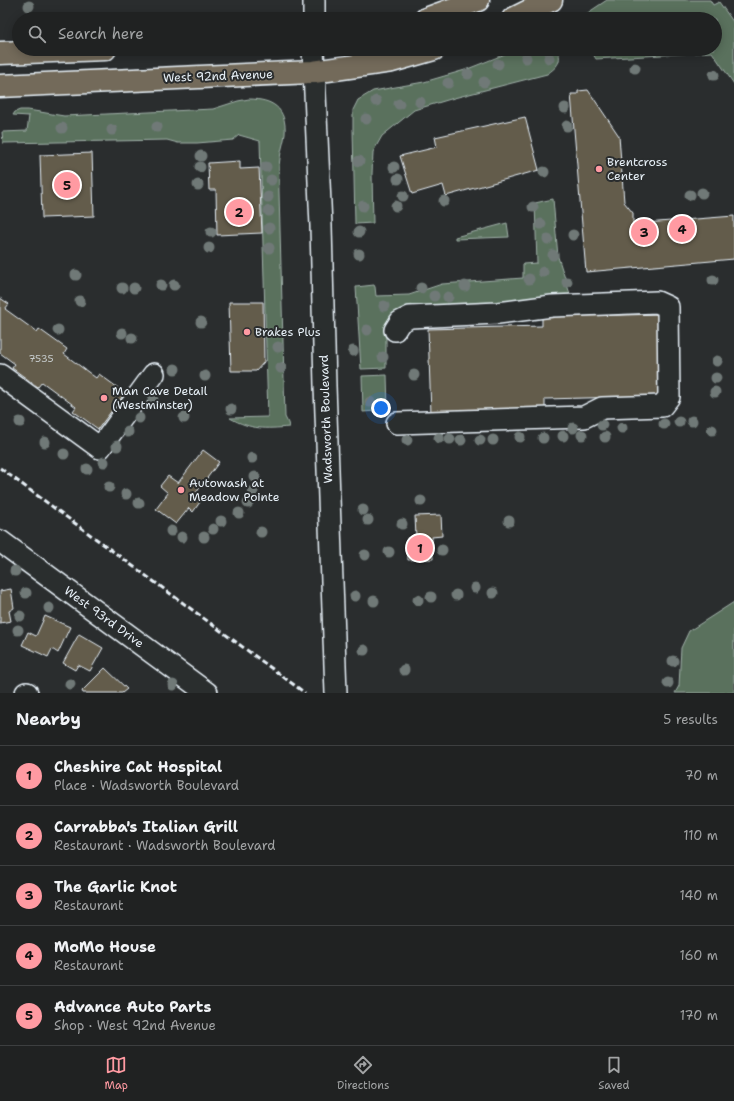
<!DOCTYPE html>
<meta charset="utf-8">
<style>
body{margin:0;font-family:"Shantell Sans",sans-serif;background:#282a2a;color:#f1f3f6}
.you{position:absolute;left:381px;top:408px;width:14px;height:14px;margin:-10px;border:3px solid #fff;border-radius:50%;background:#1a73e8;box-shadow:0 0 0 6px #1a73e833}
.badge{display:grid;place-items:center;width:26px;height:26px;border-radius:50%;background:#ff9aa2;color:#111;font-size:13px;font-weight:700}
.pin{position:absolute;translate:-50% -50%;border:2px solid #fff;box-shadow:0 1px 4px #0006}
.list{margin:0;padding:0;list-style:none}
h2{display:flex;justify-content:space-between;align-items:center;height:52px;margin:0;padding:0 16px;font-size:17px}
h2 small{font-size:13px;font-weight:400;color:#a2a4a5}
.list li{display:grid;grid-template-columns:26px 1fr auto;gap:12px;align-items:center;box-sizing:border-box;height:60px;padding:0 16px;border-top:1px solid #3d3f40}
.list b{display:block;font-size:15px;white-space:nowrap}
.list p{margin:0;font-size:13px;white-space:nowrap;color:#a2a4a5}
.list em{font-size:13px;font-style:normal;color:#a2a4a5}
.icon{flex:none;width:22px;height:22px;fill:none;stroke:currentColor;stroke-width:2;stroke-linecap:round;stroke-linejoin:round}
.map{position:relative;flex:none;width:734px;height:693px;overflow:hidden}
.search{position:absolute;background:#202222;box-shadow:0 2px 10px #0003;left:12px;right:12px;top:12px;height:44px;display:flex;align-items:center;gap:10px;box-sizing:border-box;padding:0 14px;border-radius:22px;color:#a2a4a5;font-size:15px}
.sheet{height:352px;background:#202222}
nav{display:flex;justify-content:space-around;align-items:center;box-sizing:border-box;height:56px;border-top:1px solid #3d3f40;background:#202222;font-size:11px;color:#a2a4a5}
nav a{display:grid;justify-items:center;gap:2px}
nav .on{color:#ff9aa2}
.map>svg:first-child{display:block}
.green{fill:#5a715d;stroke:#a1b1aa}
.building{fill:#635b4b;stroke:#e8f1f8}
.lines{fill:none;stroke-linecap:round;stroke-linejoin:round}
.minor-casing{stroke:#e8f1f8;stroke-width:24}
.major-casing{stroke:#e8f1f8;stroke-width:25}
.path{stroke:#e8f1f8;stroke-width:2.5;stroke-dasharray:1 3;stroke-linecap:butt}
.minor{stroke:#2a2d2e;stroke-width:21}
.major{stroke:#736b5a;stroke-width:22}
.rail{stroke:#e8f1f8;stroke-width:3;stroke-dasharray:6 3;stroke-linecap:butt}
.tree{fill:#6f7977}
.poi-dot{fill:#ff9aa2;stroke:#2a2d2e;stroke-width:1.5}
.labels{text-anchor:middle;stroke-width:4;stroke-linejoin:round;paint-order:stroke}
.number-label{font-size:10px;fill:#c7cccd}
.street-label{font-size:12px;fill:#e8f1f8;stroke:#2a2d2e}
.poi-label{font-size:12px;fill:#e8f1f8;stroke:#2a2d2e;text-anchor:start}
</style>
<div class="map">
<svg width="734" height="693" viewBox="0 0 734 693">
<rect width="100%" height="100%" fill="#2a2d2e"/>
<filter id="ink" filterUnits="userSpaceOnUse"><feTurbulence type="fractalNoise" baseFrequency=".025" numOctaves="2"/><feDisplacementMap in="SourceGraphic" scale="8" xChannelSelector="R" yChannelSelector="G"/><feConvolveMatrix kernelMatrix="1 2 1 2 8 2 1 2 1" color-interpolation-filters="sRGB"/></filter>
<g filter="url(#ink)">
<!-- green -->
<path class="green" d="M 607,0 L 710,0 L 713,5 L 719,2 L 734,23 L 734,84 L 712,52 L 596,59 L 590,49 L 715,49 L 715,19 L 582,19 L 583,16 Z
M 518,49 L 557,49 C 563,61 557,67 547,74 L 454,98 L 414,110 L 382,136 L 373,152 L 372,174 L 373,223 L 355,224 L 353,129 L 353,110 L 358,100 L 373,91 L 424,82 L 465,70 Z
M 249,99 C 272,99 287,108 285,134 C 284,142 281,150 280,158 C 278,169 279,181 279,192 L 285,417 L 288,423 L 289,427 C 266,429 251,430 230,418 L 268,417 L 260,141 L 239,135 L 233,140 L 197,143 L 178,143 L 167,140 L 3,143 L 2,132 L 27,131 L 29,116 L 13,115 L 15,112 L 20,110 L 28,110 L 64,116 L 213,109 L 238,101 Z
M 553,199 L 558,257 L 571,297 L 386,330 L 386,368 L 361,369 L 356,287 L 374,285 L 375,287 L 376,296 L 409,295 L 442,284 L 523,278 L 523,264 L 537,263 L 535,203 Z
M 507,223 L 509,237 L 455,239 L 455,237 Z
M 387,375 L 388,410 L 363,412 L 362,376 Z
M 734,602 L 734,693 L 675,693 L 679,686 L 681,648 L 689,631 Z"/>
<!-- building -->
<path class="building" d="M 588,90 L 619,136 L 624,202 L 633,213 L 633,224 L 734,216 L 734,259 L 586,272 L 571,94 L 578,94 L 578,91 Z
M 525,117 L 539,170 L 446,196 L 443,185 L 412,194 L 400,156 L 437,147 L 435,137 Z
M 92,153 L 94,216 L 42,218 L 40,155 Z
M 240,161 L 240,169 L 259,168 L 262,233 L 217,235 L 216,190 L 209,190 L 208,163 Z
M 0,298 L 9,304 L 5,309 L 37,332 L 39,329 L 67,349 L 64,354 L 96,378 L 99,374 L 125,393 L 98,429 L 73,411 L 76,407 L 42,382 L 38,387 L 12,368 L 15,364 L 0,353 Z
M 229,302 L 263,302 L 264,362 L 256,371 L 231,371 Z
M 661,314 L 663,396 L 545,399 L 545,411 L 431,414 L 428,329 L 542,326 L 542,317 Z
M 203,450 L 219,462 L 193,497 L 200,502 L 193,512 L 189,508 L 176,524 L 156,509 L 168,493 L 160,486 L 168,476 L 178,483 Z
M 441,515 L 442,536 L 432,537 L 433,559 L 408,560 L 407,538 L 416,537 L 415,516 Z
M 11,589 L 14,608 L 9,611 L 11,621 L 0,623 L 0,591 Z
M 45,616 L 70,627 L 58,653 L 52,649 L 48,657 L 22,645 L 28,632 L 36,636 Z
M 79,634 L 103,648 L 90,671 L 78,665 L 75,670 L 63,663 Z
M 105,668 L 127,689 L 122,693 L 83,693 L 82,691 Z"/>
<g class="lines">
<defs>
<path id="minor" d="M 314,0 L 314,19
M 313,49 L 321,226 L 325,386 L 336,693
M 395,330 L 400,322 L 410,317 L 498,313 L 552,306 L 657,302 L 668,307 L 669,397 L 662,406 L 602,408 L 584,417 L 397,423
M 0,375 L 100,448 L 154,374
M 0,541 L 207,693
M 26,693 L 27,693"/>
<path id="major" d="M 426,19 L 478,0
M 513,19 L 551,0
M 0,53 L 105,49
M 0,86 L 313,72 L 392,61 L 434,49"/>
</defs>
<!-- minor casing -->
<use href="#minor" class="minor-casing"/>
<!-- major casing -->
<use href="#major" class="major-casing"/>
<!-- path -->
<path class="path" d="M 569,19 L 577,14"/>
<!-- minor -->
<use href="#minor" class="minor"/>
<!-- major -->
<use href="#major" class="major"/>
<!-- rail -->
<path class="rail" d="M 0,468 L 305,693"/>
</g>
<!-- trees -->
<g class="tree">
<circle cx="29" cy="6" r="5.5"/>
<circle cx="526" cy="58" r="5.5"/>
<circle cx="549" cy="58" r="5.5"/>
<circle cx="498" cy="64" r="5.5"/>
<circle cx="635" cy="68" r="5.5"/>
<circle cx="468" cy="74" r="5.5"/>
<circle cx="714" cy="75" r="5.5"/>
<circle cx="484" cy="82" r="5.5"/>
<circle cx="448" cy="83" r="5.5"/>
<circle cx="376" cy="101" r="5.5"/>
<circle cx="420" cy="102" r="5.5"/>
<circle cx="399" cy="104" r="5.5"/>
<circle cx="565" cy="108" r="5.5"/>
<circle cx="366" cy="119" r="5.5"/>
<circle cx="567" cy="126" r="5.5"/>
<circle cx="157" cy="127" r="5.5"/>
<circle cx="62" cy="128" r="5.5"/>
<circle cx="112" cy="130" r="5.5"/>
<circle cx="201" cy="156" r="5.5"/>
<circle cx="359" cy="161" r="5.5"/>
<circle cx="200" cy="167" r="5.5"/>
<circle cx="266" cy="167" r="5.5"/>
<circle cx="394" cy="167" r="5.5"/>
<circle cx="544" cy="172" r="5.5"/>
<circle cx="398" cy="179" r="5.5"/>
<circle cx="271" cy="180" r="5.5"/>
<circle cx="198" cy="185" r="5.5"/>
<circle cx="702" cy="193" r="5.5"/>
<circle cx="690" cy="195" r="5.5"/>
<circle cx="403" cy="196" r="5.5"/>
<circle cx="268" cy="197" r="5.5"/>
<circle cx="444" cy="201" r="5.5"/>
<circle cx="363" cy="206" r="5.5"/>
<circle cx="396" cy="206" r="5.5"/>
<circle cx="533" cy="207" r="5.5"/>
<circle cx="269" cy="211" r="5.5"/>
<circle cx="541" cy="224" r="5.5"/>
<circle cx="269" cy="228" r="5.5"/>
<circle cx="211" cy="232" r="5.5"/>
<circle cx="359" cy="232" r="5.5"/>
<circle cx="573" cy="235" r="5.5"/>
<circle cx="548" cy="239" r="5.5"/>
<circle cx="209" cy="248" r="5.5"/>
<circle cx="269" cy="248" r="5.5"/>
<circle cx="359" cy="254" r="5.5"/>
<circle cx="553" cy="255" r="5.5"/>
<circle cx="543" cy="272" r="5.5"/>
<circle cx="76" cy="275" r="5.5"/>
<circle cx="529" cy="279" r="5.5"/>
<circle cx="713" cy="280" r="5.5"/>
<circle cx="567" cy="282" r="5.5"/>
<circle cx="161" cy="285" r="5.5"/>
<circle cx="174" cy="285" r="5.5"/>
<circle cx="465" cy="286" r="5.5"/>
<circle cx="122" cy="288" r="5.5"/>
<circle cx="134" cy="288" r="5.5"/>
<circle cx="421" cy="288" r="5.5"/>
<circle cx="434" cy="296" r="5.5"/>
<circle cx="448" cy="297" r="5.5"/>
<circle cx="80" cy="301" r="5.5"/>
<circle cx="384" cy="306" r="5.5"/>
<circle cx="201" cy="322" r="5.5"/>
<circle cx="58" cy="330" r="5.5"/>
<circle cx="367" cy="330" r="5.5"/>
<circle cx="122" cy="333" r="5.5"/>
<circle cx="132" cy="338" r="5.5"/>
<circle cx="278" cy="347" r="5.5"/>
<circle cx="353" cy="351" r="5.5"/>
<circle cx="383" cy="357" r="5.5"/>
<circle cx="717" cy="361" r="5.5"/>
<circle cx="281" cy="368" r="5.5"/>
<circle cx="175" cy="369" r="5.5"/>
<circle cx="414" cy="375" r="5.5"/>
<circle cx="205" cy="376" r="5.5"/>
<circle cx="716" cy="378" r="5.5"/>
<circle cx="715" cy="392" r="5.5"/>
<circle cx="153" cy="400" r="5.5"/>
<circle cx="370" cy="402" r="5.5"/>
<circle cx="231" cy="409" r="5.5"/>
<circle cx="139" cy="418" r="5.5"/>
<circle cx="184" cy="418" r="5.5"/>
<circle cx="692" cy="421" r="5.5"/>
<circle cx="20" cy="422" r="5.5"/>
<circle cx="679" cy="422" r="5.5"/>
<circle cx="664" cy="424" r="5.5"/>
<circle cx="602" cy="425" r="5.5"/>
<circle cx="573" cy="428" r="5.5"/>
<circle cx="622" cy="428" r="5.5"/>
<circle cx="712" cy="430" r="5.5"/>
<circle cx="128" cy="432" r="5.5"/>
<circle cx="582" cy="435" r="5.5"/>
<circle cx="563" cy="436" r="5.5"/>
<circle cx="520" cy="437" r="5.5"/>
<circle cx="605" cy="437" r="5.5"/>
<circle cx="439" cy="438" r="5.5"/>
<circle cx="543" cy="438" r="5.5"/>
<circle cx="450" cy="439" r="5.5"/>
<circle cx="407" cy="440" r="5.5"/>
<circle cx="461" cy="440" r="5.5"/>
<circle cx="480" cy="440" r="5.5"/>
<circle cx="493" cy="440" r="5.5"/>
<circle cx="45" cy="442" r="5.5"/>
<circle cx="117" cy="446" r="5.5"/>
<circle cx="64" cy="454" r="5.5"/>
<circle cx="252" cy="458" r="5.5"/>
<circle cx="104" cy="462" r="5.5"/>
<circle cx="87" cy="469" r="5.5"/>
<circle cx="255" cy="477" r="5.5"/>
<circle cx="109" cy="487" r="5.5"/>
<circle cx="253" cy="491" r="5.5"/>
<circle cx="126" cy="494" r="5.5"/>
<circle cx="421" cy="501" r="5.5"/>
<circle cx="139" cy="503" r="5.5"/>
<circle cx="248" cy="503" r="5.5"/>
<circle cx="363" cy="510" r="5.5"/>
<circle cx="239" cy="513" r="5.5"/>
<circle cx="368" cy="520" r="5.5"/>
<circle cx="221" cy="521" r="5.5"/>
<circle cx="509" cy="521" r="5.5"/>
<circle cx="402" cy="524" r="5.5"/>
<circle cx="213" cy="529" r="5.5"/>
<circle cx="171" cy="531" r="5.5"/>
<circle cx="261" cy="532" r="5.5"/>
<circle cx="182" cy="537" r="5.5"/>
<circle cx="204" cy="537" r="5.5"/>
<circle cx="442" cy="550" r="5.5"/>
<circle cx="389" cy="552" r="5.5"/>
<circle cx="365" cy="555" r="5.5"/>
<circle cx="15" cy="571" r="5.5"/>
<circle cx="475" cy="588" r="5.5"/>
<circle cx="26" cy="593" r="5.5"/>
<circle cx="493" cy="593" r="5.5"/>
<circle cx="456" cy="595" r="5.5"/>
<circle cx="355" cy="596" r="5.5"/>
<circle cx="431" cy="597" r="5.5"/>
<circle cx="418" cy="600" r="5.5"/>
<circle cx="374" cy="601" r="5.5"/>
<circle cx="49" cy="608" r="5.5"/>
<circle cx="20" cy="616" r="5.5"/>
<circle cx="18" cy="630" r="5.5"/>
<circle cx="364" cy="650" r="5.5"/>
<circle cx="673" cy="661" r="5.5"/>
<circle cx="404" cy="670" r="5.5"/>
<circle cx="668" cy="683" r="5.5"/>
<circle cx="70" cy="684" r="5.5"/>
<circle cx="173" cy="685" r="5.5"/>
</g>
</g>
<!-- markers -->
<g class="poi-dot">
<circle cx="599" cy="169" r="4"/>
<circle cx="247" cy="332" r="4"/>
<circle cx="104" cy="398" r="4"/>
<circle cx="181" cy="490" r="4"/>
</g>
<g class="labels">
<!-- number labels -->
<g class="number-label">
<text x="41" y="362">7535</text>
</g>
<!-- street labels -->
<g class="street-label">
<text transform="translate(218 76) rotate(-2)" y="4">West 92nd Avenue</text>
<text transform="translate(326 419) rotate(-92)" y="4">Wadsworth Boulevard</text>
<text transform="translate(104 617) rotate(36)" y="4">West 93rd Drive</text>
</g>
<!-- poi labels -->
<g class="poi-label">
<text x="607" y="166">Brentcross<tspan x="607" dy="14">Center</tspan></text>
<text x="255" y="336">Brakes Plus</text>
<text x="112" y="395">Man Cave Detail<tspan x="112" dy="14">(Westminster)</tspan></text>
<text x="189" y="487">Autowash at<tspan x="189" dy="14">Meadow Pointe</tspan></text>
</g>
</g>
</svg>
<div class="you"></div>
<div class="pin badge" style="left:420px;top:548px">1</div>
<div class="pin badge" style="left:239px;top:212px">2</div>
<div class="pin badge" style="left:644px;top:232px">3</div>
<div class="pin badge" style="left:682px;top:229px">4</div>
<div class="pin badge" style="left:67px;top:185px">5</div>
<div class="search"><svg class="icon" aria-label="search" viewBox="0 0 24 24"><circle cx="10" cy="10" r="6"/><path d="M15 15l6 6"/></svg>Search here</div>
</div>
<section class="sheet">
<h2>Nearby<small>5 results</small></h2>
<ul class="list">
<li><span class="badge">1</span><div><b>Cheshire Cat Hospital</b><p>Place · Wadsworth Boulevard</p></div><em>70 m</em></li>
<li><span class="badge">2</span><div><b>Carrabba's Italian Grill</b><p>Restaurant · Wadsworth Boulevard</p></div><em>110 m</em></li>
<li><span class="badge">3</span><div><b>The Garlic Knot</b><p>Restaurant</p></div><em>140 m</em></li>
<li><span class="badge">4</span><div><b>MoMo House</b><p>Restaurant</p></div><em>160 m</em></li>
<li><span class="badge">5</span><div><b>Advance Auto Parts</b><p>Shop · West 92nd Avenue</p></div><em>170 m</em></li>
</ul>
</section>
<nav>
<a class="on"><svg class="icon" aria-label="map" viewBox="0 0 24 24"><path d="M3 6l6-2 6 2 6-2v14l-6 2-6-2-6 2zM9 4v14M15 6v14"/></svg>Map</a>
<a><svg class="icon" aria-label="directions" viewBox="0 0 24 24"><path d="M12 3l9 9-9 9-9-9zM9 14v-3h6M13 9l2 2-2 2"/></svg>Directions</a>
<a><svg class="icon" aria-label="saved" viewBox="0 0 24 24"><path d="M7 4h10v16l-5-4-5 4z"/></svg>Saved</a>
</nav>
